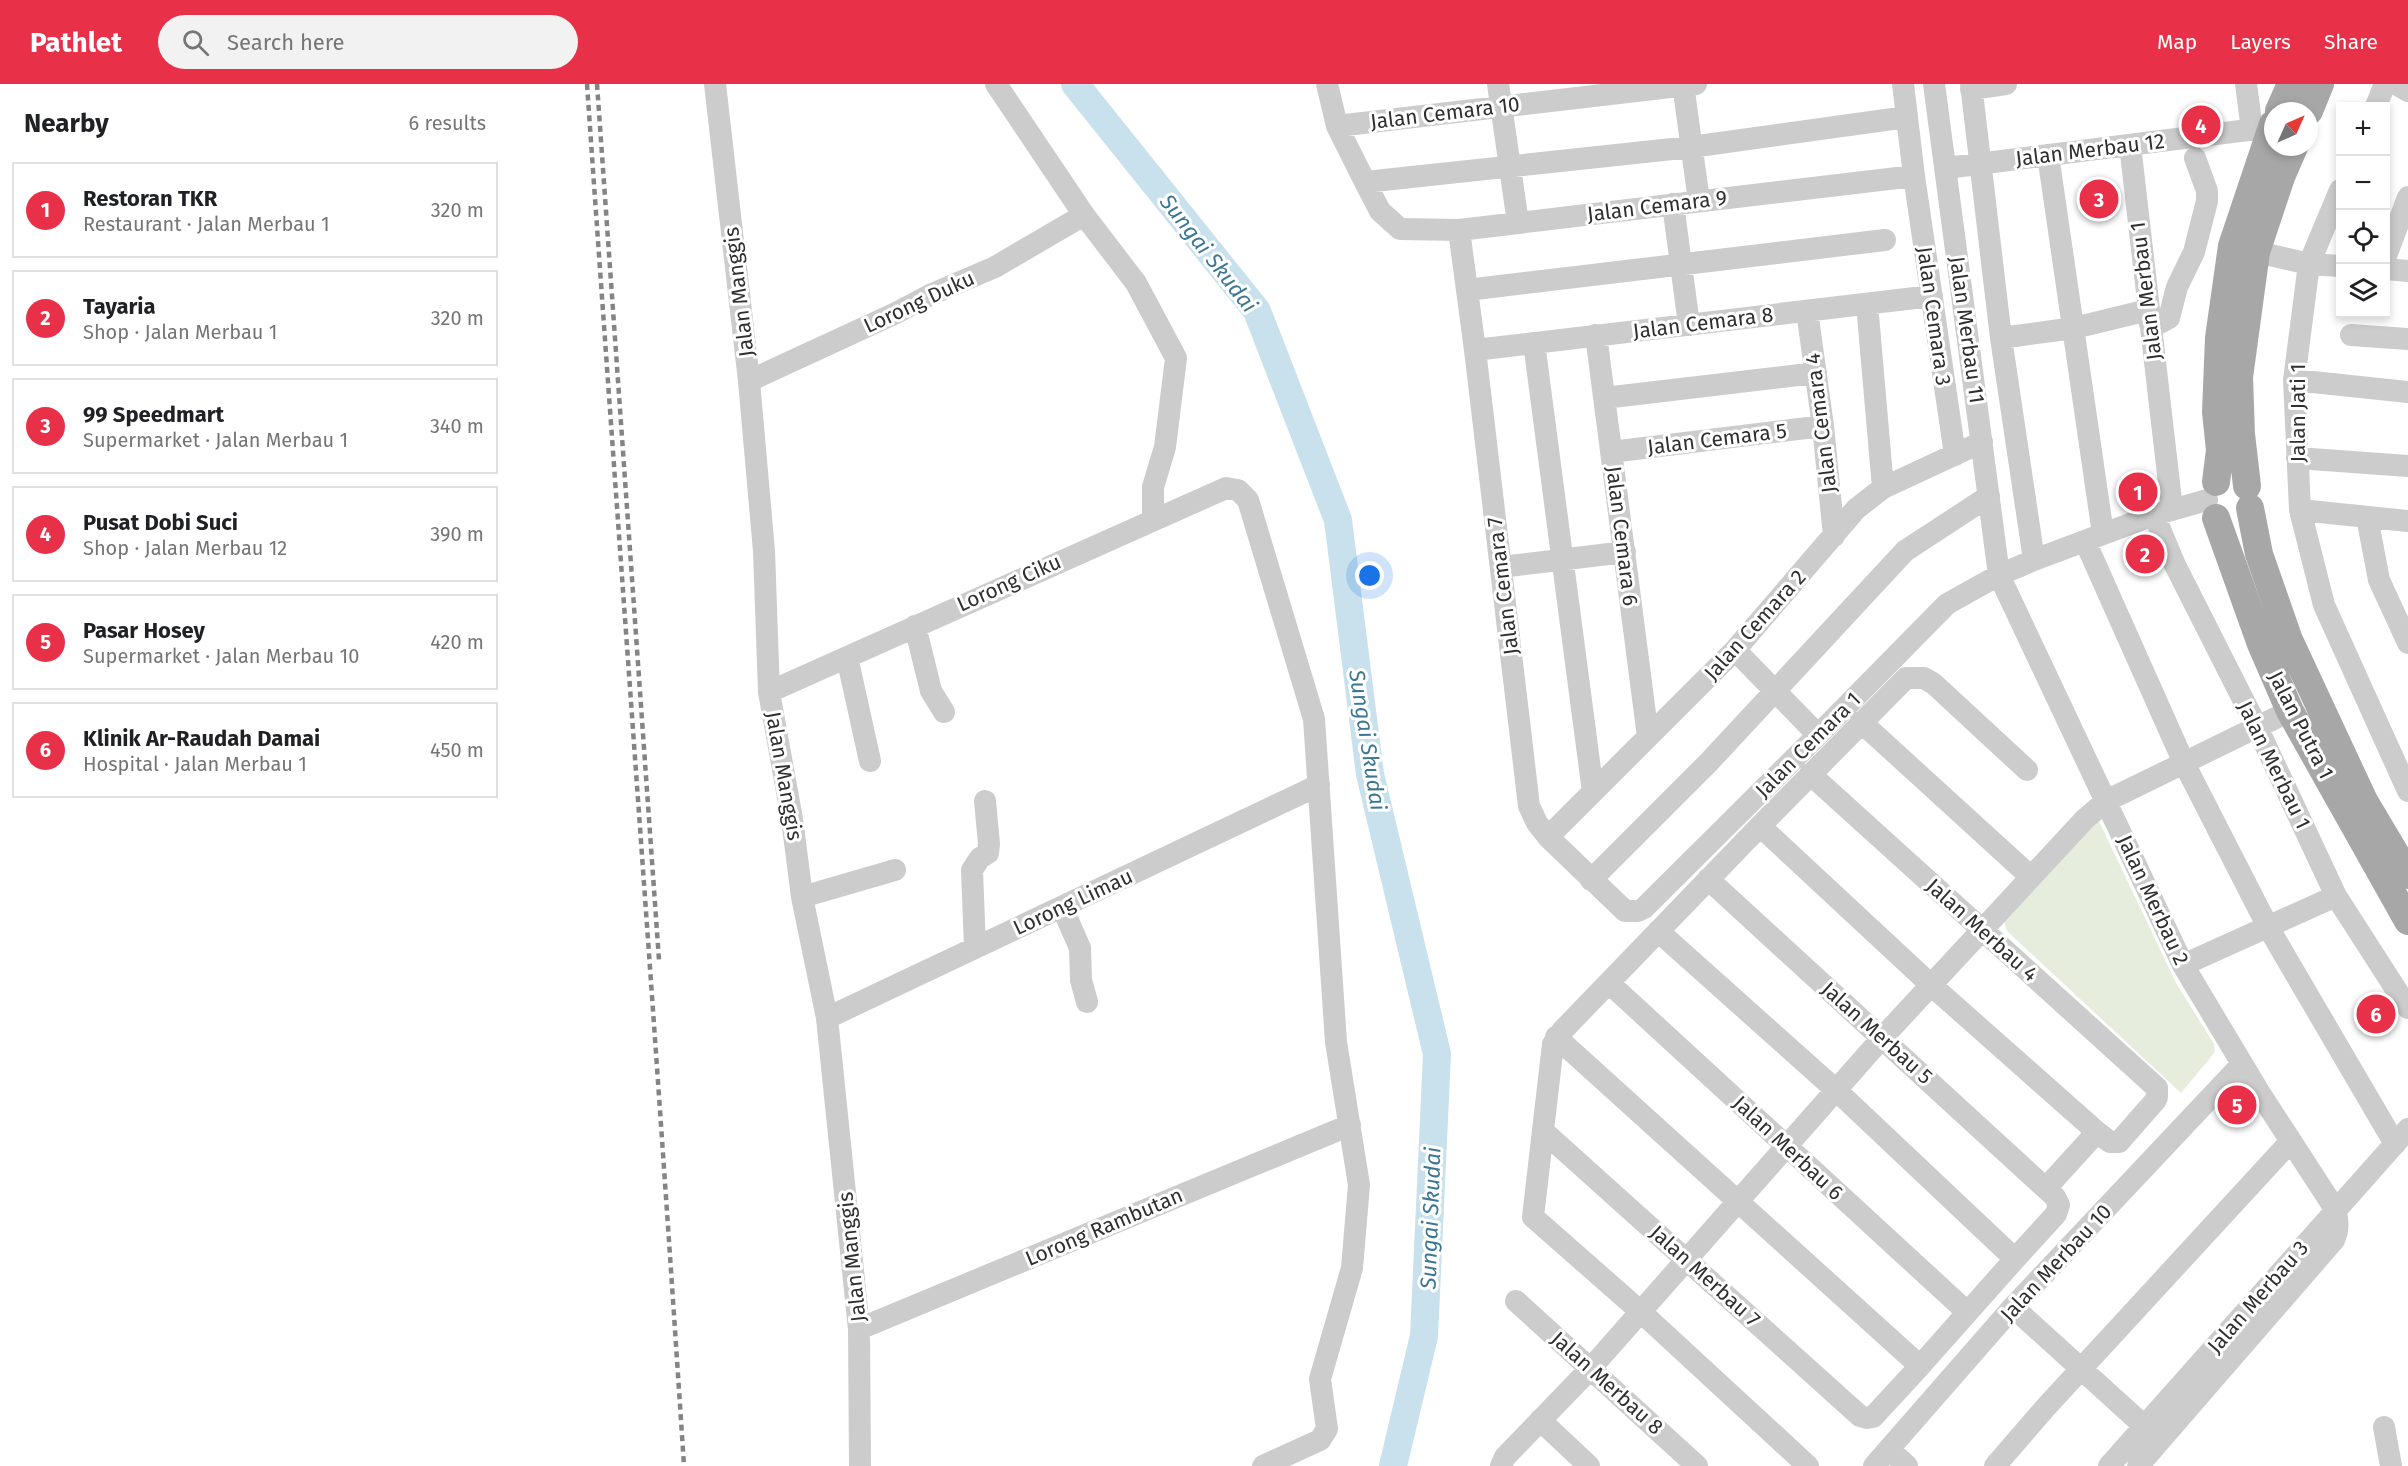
<!DOCTYPE html>
<meta charset="utf-8">
<style>
body{margin:0;font-family:"Fira Sans",sans-serif;background:#f2f2f2;color:#202124}
.controls{position:absolute;right:18px;top:18px;display:grid;overflow:hidden;border-radius:0px;box-shadow:0 3px 9px #0003}
.controls button{width:54px;height:54px;display:grid;place-items:center;padding:0;border:0;border-bottom:2px solid #e0e0e0;background:#fff;color:#202124;font:30px sans-serif}
.compass{position:absolute;left:1754px;top:18px;width:54px;height:54px;border-radius:50%;background:#fff;box-shadow:0 3px 9px #0003;rotate:45deg}
.you{position:absolute;left:860px;top:492px;width:21px;height:21px;margin:-15px;border:4px solid #fff;border-radius:50%;background:#1a73e8;box-shadow:0 0 0 9px #1a73e833}
.badge{display:grid;place-items:center;width:39px;height:39px;border-radius:50%;background:#e83049;color:#fff;font-size:20px;font-weight:700}
.pin{position:absolute;translate:-50% -50%;border:3px solid #fff;box-shadow:0 2px 6px #0006}
.list{margin:0;padding:0;list-style:none}
h2{display:flex;justify-content:space-between;align-items:center;height:78px;margin:0;padding:0 24px;font-size:26px}
h2 small{font-size:20px;font-weight:400;color:#757577}
.list li{display:grid;grid-template-columns:39px 1fr auto;gap:18px;align-items:center;box-sizing:border-box;height:96px;margin:0 12px 12px;padding:0 12px;border:2px solid #e0e0e0;border-radius:0px}
.list b{display:block;font-size:22px;white-space:nowrap}
.list p{margin:0;font-size:20px;white-space:nowrap;color:#757577}
.list em{font-size:20px;font-style:normal;color:#757577}
.icon{flex:none;width:33px;height:33px;fill:none;stroke:currentColor;stroke-width:2;stroke-linecap:round;stroke-linejoin:round}
.map{position:relative;flex:none;width:1898px;height:1382px;overflow:hidden}
header{display:flex;align-items:center;gap:36px;box-sizing:border-box;height:84px;padding:0 30px;background:#e83049;color:#fff}
header strong{font-size:28px}
nav{display:flex;gap:33px;margin-inline-start:auto;font-size:21px}
.search{width:420px;height:54px;background:#f2f2f2;display:flex;align-items:center;gap:15px;box-sizing:border-box;padding:0 21px;border-radius:33px;color:#757577;font-size:22px}
main{display:flex}
aside{flex:1;background:#fff}
.map>svg:first-child{display:block}
.green{fill:#e6eddd}
.lines{fill:none;stroke-linecap:round;stroke-linejoin:round}
.river{stroke:#c9e1ed;stroke-width:28}
.minor{stroke:#ccc;stroke-width:22}
.major{stroke:#a7a7a7;stroke-width:28}
.rail{stroke:#848484;stroke-width:4.5;stroke-dasharray:6 4.5;stroke-linecap:butt}
.labels{text-anchor:middle;stroke-width:6;stroke-linejoin:round;paint-order:stroke}
.street-label{font-size:21px;fill:#2f2f2f;stroke:#fff}
.water-label{font-size:22px;font-style:italic;fill:#3b7793;stroke:#fff}
</style>
<header>
<strong>Pathlet</strong>
<div class="search"><svg class="icon" aria-label="search" viewBox="0 0 24 24"><circle cx="10" cy="10" r="6"/><path d="M15 15l6 6"/></svg>Search here</div>
<nav><a>Map</a><a>Layers</a><a>Share</a></nav>
</header>
<main>
<aside>
<h2>Nearby<small>6 results</small></h2>
<ul class="list">
<li><span class="badge">1</span><div><b>Restoran TKR</b><p>Restaurant · Jalan Merbau 1</p></div><em>320 m</em></li>
<li><span class="badge">2</span><div><b>Tayaria</b><p>Shop · Jalan Merbau 1</p></div><em>320 m</em></li>
<li><span class="badge">3</span><div><b>99 Speedmart</b><p>Supermarket · Jalan Merbau 1</p></div><em>340 m</em></li>
<li><span class="badge">4</span><div><b>Pusat Dobi Suci</b><p>Shop · Jalan Merbau 12</p></div><em>390 m</em></li>
<li><span class="badge">5</span><div><b>Pasar Hosey</b><p>Supermarket · Jalan Merbau 10</p></div><em>420 m</em></li>
<li><span class="badge">6</span><div><b>Klinik Ar-Raudah Damai</b><p>Hospital · Jalan Merbau 1</p></div><em>450 m</em></li>
</ul>
</aside>
<div class="map">
<svg width="1898" height="1382" viewBox="0 0 1898 1382">
<rect width="100%" height="100%" fill="#fff"/>
<!-- green -->
<path class="green" d="M 1587,733 L 1666,899 L 1704,960 L 1705,968 L 1671,1009 L 1497,847 L 1494,837 Z"/>
<g class="lines">
<!-- river -->
<path class="river" d="M 565,0 L 747,227 L 828,436 L 860,690 L 927,970 L 914,1252 L 883,1382"/>
<!-- minor -->
<path class="minor" d="M 205,0 L 239,297 L 254,467 L 259,608 L 282,735 L 292,813 L 317,934 L 349,1245 L 350,1382
M 486,0 L 574,131 L 626,199 L 666,274 L 655,363 L 643,403 L 643,434
M 817,0 L 827,42 L 855,98 L 870,127 L 890,145 L 949,146 L 1404,92
M 988,0 L 1008,139
M 1173,0 L 1189,117
M 1393,0 L 1404,92 L 1445,371
M 1424,0 L 1489,491 L 1673,881 L 1749,1008 L 1825,1125 C 1828,1137 1829,1145 1824,1156 L 1628,1382
M 1461,0 L 1491,254 L 1524,476
M 1736,0 L 1742,46
M 1886,0 L 1898,7
M 1461,5 L 1496,0
M 1866,22 L 1875,0
M 827,42 L 1186,0
M 1620,61 L 1662,425
M 1538,71 L 1593,450
M 1436,84 L 1762,43
M 855,98 L 1181,63 L 1397,33
M 1830,106 L 1799,180 L 1784,296 L 1790,426 L 1814,521 L 1898,707
M 1163,120 L 1179,241
M 949,146 L 965,266 L 1019,722 L 1027,739 L 1038,753 L 1115,827 L 1128,827 L 1134,824 L 1308,651 L 1437,520 L 1489,491 L 1524,476 L 1644,431 L 1697,416
M 1730,164 L 1799,180 L 1830,182
M 1876,172 L 1898,113
M 1876,185 L 1898,187
M 957,206 L 1375,156
M 1357,220 L 1373,404
M 1297,227 L 1313,342 L 1324,452
M 1640,240 L 1650,239 L 1659,234 L 1667,203 L 1684,168 L 1697,117 L 1697,107 L 1685,74
M 1086,251 L 1138,653
M 1841,251 L 1898,255
M 1491,254 L 1564,244 L 1638,226
M 1024,259 L 1083,708
M 965,266 L 1422,212
M 1784,296 L 1898,308
M 239,297 L 386,229 L 422,210 L 485,183 L 574,131
M 1094,314 L 1306,289
M 1101,368 L 1313,342
M 1787,374 L 1898,382
M 1790,426 L 1898,437
M 1644,431 L 1665,481 L 1747,643 L 1826,812 L 1898,924
M 1857,433 L 1869,496 L 1898,559
M 1575,457 L 1674,679 L 1758,843 L 1885,1060
M 991,483 L 1115,468
M 405,542 L 421,607 L 434,628
M 1225,566 L 1308,651
M 337,573 L 360,677
M 259,608 L 716,404 L 728,406 L 738,416 L 804,635 L 826,958 L 849,1101 L 842,1184 L 810,1295 L 817,1345 L 810,1356 L 753,1382
M 1351,638 L 1521,793
M 1300,690 L 1647,1004 L 1647,1013 L 1645,1017 L 1609,1058 L 1600,1058 L 1587,1048
M 1250,742 L 1421,901 L 1587,1048 L 1536,1104
M 1038,753 L 1225,566 L 1346,425 L 1373,404 L 1472,358
M 1198,795 L 1545,1113 L 1549,1121 L 1546,1130 L 1505,1175
M 1081,796 L 1199,678 L 1395,467 L 1479,412
M 292,813 L 385,786
M 552,823 L 570,864 L 571,896 L 577,918
M 1148,847 L 1327,1007 L 1505,1175 L 1410,1282
M 465,864 L 462,786 L 470,774 L 478,769 L 479,760 L 475,717
M 1673,881 L 1826,812
M 1099,899 L 1457,1228
M 317,934 L 809,701
M 1033,1047 L 1350,1332 L 1357,1334 L 1363,1333 L 1410,1282 L 1046,953
M 1006,1217 L 1187,1382
M 1503,1223 L 1644,1351
M 349,1245 L 840,1041
M 1030,1336 L 1079,1382
M 1874,1343 L 1881,1382
M 1379,1365 L 1397,1382
M 991,1382 L 995,1373 L 1081,1284 L 1372,954 L 1575,735 L 1596,717 L 1780,627
M 1298,1382 L 1131,1228 L 1023,1133 L 1043,960 L 1053,946 L 1250,742 L 1396,594 L 1414,594 L 1424,600 L 1517,686
M 1364,1382 L 1503,1223 L 1732,980
M 1485,1382 L 1536,1323 L 1781,1057
M 1599,1382 L 1898,1045"/>
<!-- major -->
<path class="major" d="M 1769,27 L 1781,0
M 1799,27 L 1810,0
M 1706,398 L 1710,366 L 1706,328 L 1709,254 L 1722,162 L 1763,40
M 1737,402 L 1731,350 L 1729,293 L 1746,168 L 1771,93 L 1784,63
M 1740,424 L 1749,470 L 1779,556 L 1854,717 L 1898,791
M 1706,434 L 1751,560 L 1780,627 L 1898,837"/>
<!-- rail -->
<path class="rail" d="M 77,0 C 109,461 144,921 174,1382
M 87,0 L 149,876"/>
</g>
<g class="labels">
<!-- street labels -->
<g class="street-label">
<text transform="translate(935 29) rotate(-7)" y="7">Jalan Cemara 10</text>
<text transform="translate(1580 66) rotate(-7)" y="7">Jalan Merbau 12</text>
<text transform="translate(1147 122) rotate(-7)" y="7">Jalan Cemara 9</text>
<text transform="translate(1636 207) rotate(-97)" y="7">Jalan Merbau 1</text>
<text transform="translate(229 208) rotate(-97)" y="7">Jalan Manggis</text>
<text transform="translate(409 218) rotate(-25)" y="7">Lorong Duku</text>
<text transform="translate(1424 232) rotate(82)" y="7">Jalan Cemara 3</text>
<text transform="translate(1193 239) rotate(-7)" y="7">Jalan Cemara 8</text>
<text transform="translate(1457 246) rotate(82)" y="7">Jalan Merbau 11</text>
<text transform="translate(1788 329) rotate(-90)" y="7">Jalan Jati 1</text>
<text transform="translate(1311 339) rotate(-97)" y="7">Jalan Cemara 4</text>
<text transform="translate(1207 355) rotate(-7)" y="7">Jalan Cemara 5</text>
<text transform="translate(1112 452) rotate(83)" y="7">Jalan Cemara 6</text>
<text transform="translate(499 499) rotate(-24)" y="7">Lorong Ciku</text>
<text transform="translate(993 502) rotate(-97)" y="7">Jalan Cemara 7</text>
<text transform="translate(1245 541) rotate(-48)" y="7">Jalan Cemara 2</text>
<text transform="translate(1791 641) rotate(63)" y="7">Jalan Putra 1</text>
<text transform="translate(1298 661) rotate(-45)" y="7">Jalan Cemara 1</text>
<text transform="translate(1764 681) rotate(64)" y="7">Jalan Merbau 1</text>
<text transform="translate(274 692) rotate(80)" y="7">Jalan Manggis</text>
<text transform="translate(1643 816) rotate(65)" y="7">Jalan Merbau 2</text>
<text transform="translate(563 818) rotate(-25)" y="7">Lorong Limau</text>
<text transform="translate(1472 846) rotate(42)" y="7">Jalan Merbau 4</text>
<text transform="translate(1367 949) rotate(42)" y="7">Jalan Merbau 5</text>
<text transform="translate(1278 1064) rotate(43)" y="7">Jalan Merbau 6</text>
<text transform="translate(594 1143) rotate(-23)" y="7">Lorong Rambutan</text>
<text transform="translate(342 1173) rotate(-96)" y="7">Jalan Manggis</text>
<text transform="translate(1546 1179) rotate(-47)" y="7">Jalan Merbau 10</text>
<text transform="translate(1195 1192) rotate(42)" y="7">Jalan Merbau 7</text>
<text transform="translate(1748 1213) rotate(-49)" y="7">Jalan Merbau 3</text>
<text transform="translate(1097 1299) rotate(42)" y="7">Jalan Merbau 8</text>
</g>
<!-- water labels -->
<g class="water-label">
<text transform="translate(699 169) rotate(52)" y="8">Sungai Skudai</text>
<text transform="translate(858 656) rotate(81)" y="8">Sungai Skudai</text>
<text transform="translate(920 1134) rotate(-88)" y="8">Sungai Skudai</text>
</g>
</g>
</svg>
<div class="controls">
<button>+</button>
<button>−</button>
<button><svg class="icon" aria-label="locate" viewBox="0 0 24 24"><circle cx="12" cy="12" r="6"/><path d="M12 2v4M12 18v4M2 12h4M18 12h4"/></svg></button>
<button><svg class="icon" aria-label="layers" viewBox="0 0 24 24"><path d="M12 4l9 5-9 5-9-5zM3 14l9 5 9-5"/></svg></button>
</div>
<svg class="compass" viewBox="-18 -18 36 36"><path d="M0-13l5 13h-10z" fill="#e53935"/><path d="M0 13l5-13h-10z" fill="#757577"/></svg>
<div class="you"></div>
<div class="pin badge" style="left:1628px;top:408px">1</div>
<div class="pin badge" style="left:1635px;top:470px">2</div>
<div class="pin badge" style="left:1589px;top:115px">3</div>
<div class="pin badge" style="left:1691px;top:41px">4</div>
<div class="pin badge" style="left:1727px;top:1021px">5</div>
<div class="pin badge" style="left:1866px;top:930px">6</div>
</div>
</main>
